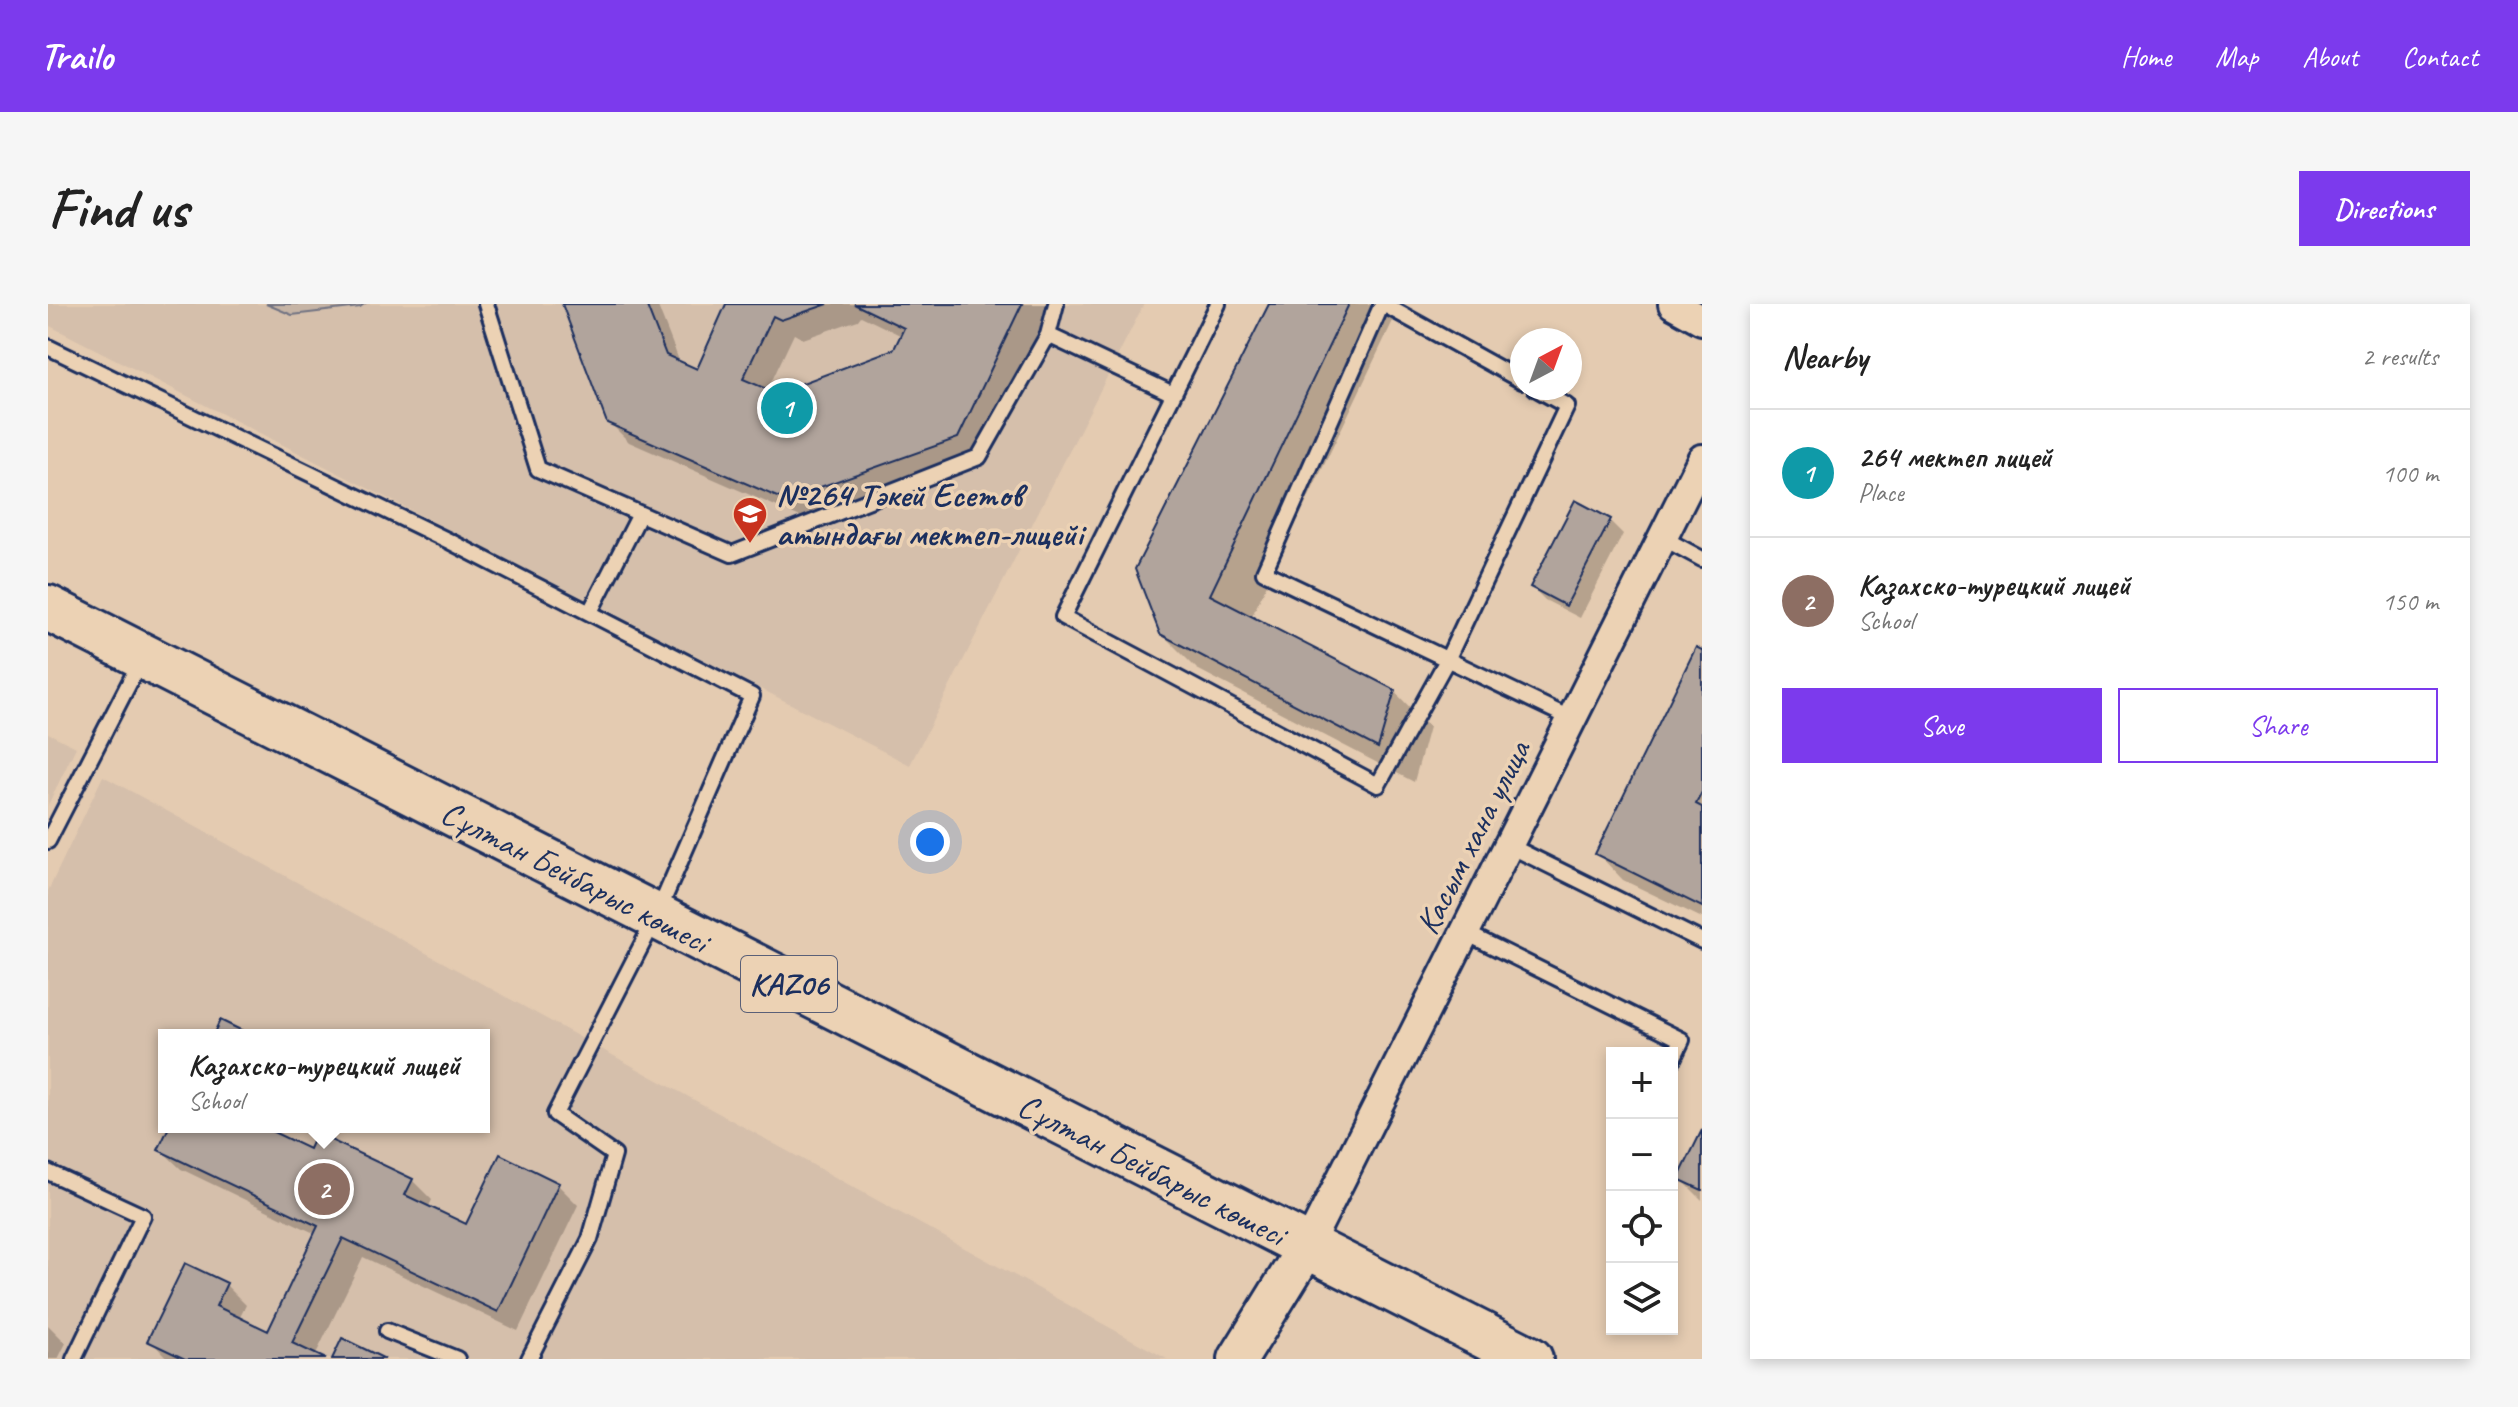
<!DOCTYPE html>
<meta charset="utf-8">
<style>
body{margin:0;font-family:Caveat,sans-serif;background:#f6f6f6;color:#222}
.controls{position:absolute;right:24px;bottom:24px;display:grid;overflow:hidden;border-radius:0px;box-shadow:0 4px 12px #0003}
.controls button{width:72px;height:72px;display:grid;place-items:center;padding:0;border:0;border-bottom:2px solid #e0e0e0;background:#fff;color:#222;font:40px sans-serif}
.compass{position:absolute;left:1462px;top:24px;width:72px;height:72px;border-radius:50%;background:#fff;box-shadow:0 4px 12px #0003;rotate:41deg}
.you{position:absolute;left:882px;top:538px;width:28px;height:28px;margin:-20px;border:6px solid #fff;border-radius:50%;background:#1a73e8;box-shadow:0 0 0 12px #1a73e833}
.badge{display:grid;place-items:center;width:52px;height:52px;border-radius:50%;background:#7c3aed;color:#fff;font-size:26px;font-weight:700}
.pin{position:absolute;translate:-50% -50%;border:4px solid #fff;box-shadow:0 2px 8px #0006}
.popup{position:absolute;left:110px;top:725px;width:332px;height:104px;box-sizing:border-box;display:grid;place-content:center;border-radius:0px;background:#fff;filter:drop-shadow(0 2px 6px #0005);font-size:26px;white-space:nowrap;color:#767676}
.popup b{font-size:30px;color:#222}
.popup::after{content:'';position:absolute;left:50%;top:100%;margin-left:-16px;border:16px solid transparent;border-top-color:#fff}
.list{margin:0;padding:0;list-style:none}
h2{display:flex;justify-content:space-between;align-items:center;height:104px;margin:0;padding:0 32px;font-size:34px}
h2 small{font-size:26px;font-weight:400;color:#767676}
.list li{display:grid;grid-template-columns:52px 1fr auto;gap:24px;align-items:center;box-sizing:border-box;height:128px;padding:0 32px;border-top:2px solid #e0e0e0}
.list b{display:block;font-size:30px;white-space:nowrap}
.list p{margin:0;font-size:26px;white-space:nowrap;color:#767676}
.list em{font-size:26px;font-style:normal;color:#767676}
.actions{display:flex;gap:16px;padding:24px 32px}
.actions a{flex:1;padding:18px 0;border:2px solid #7c3aed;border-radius:0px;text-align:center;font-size:28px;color:#7c3aed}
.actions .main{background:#7c3aed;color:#fff}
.icon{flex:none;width:44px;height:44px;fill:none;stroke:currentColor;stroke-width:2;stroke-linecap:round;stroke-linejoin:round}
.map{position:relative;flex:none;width:1654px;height:1055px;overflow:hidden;border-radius:0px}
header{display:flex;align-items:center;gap:48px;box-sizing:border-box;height:112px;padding:0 40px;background:#7c3aed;color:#fff}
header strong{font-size:38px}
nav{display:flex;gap:44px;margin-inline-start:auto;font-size:28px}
.intro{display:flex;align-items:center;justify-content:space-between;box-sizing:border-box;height:192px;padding:0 48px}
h1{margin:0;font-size:56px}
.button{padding:20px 36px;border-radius:0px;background:#7c3aed;color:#fff;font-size:28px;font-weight:700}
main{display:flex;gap:48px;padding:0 48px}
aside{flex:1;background:#fff;border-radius:0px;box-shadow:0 4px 12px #0003}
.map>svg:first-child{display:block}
.built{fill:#d5bfab;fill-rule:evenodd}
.green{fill:#c6b4a5;stroke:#707282;stroke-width:2}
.shadow{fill:#0003;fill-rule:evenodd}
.building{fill:#b1a49c;stroke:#1b2f5e;stroke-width:2}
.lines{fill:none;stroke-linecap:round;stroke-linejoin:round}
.lane-casing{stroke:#1b2f5e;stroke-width:20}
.street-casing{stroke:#1b2f5e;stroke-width:34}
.secondary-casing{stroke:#1b2f5e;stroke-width:44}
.primary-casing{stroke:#1b2f5e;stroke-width:50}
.lane{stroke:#ecd2b4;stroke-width:14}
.street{stroke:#ecd2b4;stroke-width:28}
.secondary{stroke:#ecd2b4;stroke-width:38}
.primary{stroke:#ecd2b4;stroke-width:44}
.labels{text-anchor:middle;stroke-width:7;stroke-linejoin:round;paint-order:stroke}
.shield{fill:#ecd2b4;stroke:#5a6078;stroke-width:2}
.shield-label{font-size:32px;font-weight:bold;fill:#1b2f5e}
.poi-label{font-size:34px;font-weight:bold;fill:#1b2f5e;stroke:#ecd2b4;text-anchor:start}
.street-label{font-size:34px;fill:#1b2f5e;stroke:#ecd2b4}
</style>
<header>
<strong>Trailo</strong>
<nav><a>Home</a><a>Map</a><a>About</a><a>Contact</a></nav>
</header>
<div class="intro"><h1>Find us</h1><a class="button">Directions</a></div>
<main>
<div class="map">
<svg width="1654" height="1055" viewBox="0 0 1654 1055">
<rect width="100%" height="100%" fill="#e4cbb1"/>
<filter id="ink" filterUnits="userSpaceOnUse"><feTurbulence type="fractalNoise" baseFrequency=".0125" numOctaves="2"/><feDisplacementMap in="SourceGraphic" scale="16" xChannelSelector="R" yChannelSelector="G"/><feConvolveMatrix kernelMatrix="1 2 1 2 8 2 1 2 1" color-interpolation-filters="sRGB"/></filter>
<g filter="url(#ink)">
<!-- built -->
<path class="built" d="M 0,0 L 1096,0 L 862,461 L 0,21 Z
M 0,429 L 28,443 L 0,501 Z
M 55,472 L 1119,1055 L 0,1055 L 0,587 ZM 116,731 L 436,731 L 436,823 L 116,823 Z"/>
<!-- green -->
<path class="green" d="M 218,0 L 316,0 L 312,3 L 244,11 Z"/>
<!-- shadow -->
<path class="shadow" d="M 516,0 L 609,0 L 632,59 L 650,67 L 680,3 L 677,0 L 1004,0 L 929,154 L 757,215 L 581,138 L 560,117 ZM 813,12 L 854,32 L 847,47 L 728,92 L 719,87 L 746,30 L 755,35 L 810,16 Z
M 1224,0 L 1353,0 L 1203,314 L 1346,387 L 1381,423 L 1366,478 L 1149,365 L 1113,329 Z
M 1562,217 L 1575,230 L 1532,314 L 1497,296 L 1484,283 Z
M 1654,349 L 1654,614 L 1575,576 L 1550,550 Z
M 123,823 L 224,823 L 221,828 L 261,847 L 364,876 L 384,896 L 380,904 L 419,923 L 510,881 L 530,901 L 470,1027 L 315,953 L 267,1052 L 273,1055 L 120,1055 L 102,1036 L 178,981 L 198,1001 L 191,1015 L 221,1030 L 268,930 L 133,865 L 112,845 Z
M 1654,830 L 1654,896 L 1632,874 Z
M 0,1021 L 18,1039 L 10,1055 L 0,1055 Z"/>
<!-- building -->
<path class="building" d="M 514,0 L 598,0 L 618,51 L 649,65 L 678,0 L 780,0 L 733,16 L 725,12 L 695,75 L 728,89 L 846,45 L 856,24 L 806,0 L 974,0 L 910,134 L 736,196 L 559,119 Z
M 1221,0 L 1301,0 L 1162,291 L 1347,386 L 1330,444 L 1112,330 L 1087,265 Z
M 1527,196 L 1563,215 L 1518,302 L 1482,283 Z
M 1648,343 L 1654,346 L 1654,488 L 1648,500 L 1654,503 L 1654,603 L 1547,550 Z
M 172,716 L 203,731 L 165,731 Z
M 121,823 L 215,823 L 261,845 L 268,829 L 365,875 L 357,891 L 418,920 L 452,850 L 511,879 L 450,1008 L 295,934 L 244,1039 L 278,1055 L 137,1055 L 99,1037 L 137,959 L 179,979 L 168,1002 L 220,1027 L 270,922 L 110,846 Z
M 1654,826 L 1654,886 L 1630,875 Z
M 294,1034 L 337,1055 L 284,1055 Z"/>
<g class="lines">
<defs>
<path id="lane" d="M 438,0 L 490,165 L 684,250 L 931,153 L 1000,31 L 1008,0
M 1170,0 L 1015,313 L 1330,481 L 1399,356 L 1519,102 L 1487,84
M 1334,0 L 1216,268 L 1524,415
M 1335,0 L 1474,77
M 1000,31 L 1125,90
M 0,43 L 403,238 L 704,392 L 608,613 L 507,810 L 566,851 L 542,935 L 481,1055
M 1615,234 L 1654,255
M 542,308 L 592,210
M 0,537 L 93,356
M 1460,541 L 1654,637
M 1416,628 L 1634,736 L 1624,757
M 0,868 L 95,912 L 26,1055
M 339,1027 L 409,1055"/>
<path id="street" d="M 1625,0 L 1654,16
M 1259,943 L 1654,155"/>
<path id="secondary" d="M 1190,1055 L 1259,943"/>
<path id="primary" d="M 0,304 L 1482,1055"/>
</defs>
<!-- lane casing -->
<use href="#lane" class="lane-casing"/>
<!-- street casing -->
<use href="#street" class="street-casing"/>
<!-- secondary casing -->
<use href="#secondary" class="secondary-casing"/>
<!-- primary casing -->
<use href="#primary" class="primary-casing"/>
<!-- lane -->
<use href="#lane" class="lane"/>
<!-- street -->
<use href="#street" class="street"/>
<!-- secondary -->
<use href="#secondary" class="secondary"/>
<!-- primary -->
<use href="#primary" class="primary"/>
</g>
</g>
<!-- icons -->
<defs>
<symbol id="school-pin" viewBox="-11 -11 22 30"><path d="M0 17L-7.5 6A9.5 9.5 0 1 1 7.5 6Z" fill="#c8321e" stroke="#ecd2b4"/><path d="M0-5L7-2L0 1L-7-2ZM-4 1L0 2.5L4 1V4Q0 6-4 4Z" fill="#fff"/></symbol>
</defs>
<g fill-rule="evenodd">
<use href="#school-pin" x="682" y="190" width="40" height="54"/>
</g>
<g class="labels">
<!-- shield labels -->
<rect class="shield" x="693" y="652" width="96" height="56" rx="6"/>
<g class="shield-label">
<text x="741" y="691">KAZ06</text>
</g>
<!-- poi labels -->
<g class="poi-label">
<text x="728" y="202">№264 Тәкей Есетов<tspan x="728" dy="39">атындағы мектеп-лицейі</tspan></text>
</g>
<!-- street labels -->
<g class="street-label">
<text transform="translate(1424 533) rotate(-63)" y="12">Касым хана улица</text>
<text transform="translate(527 572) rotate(27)" y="12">Сұлтан Бейбарыс көшесі</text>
<text transform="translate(1104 865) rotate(27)" y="12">Сұлтан Бейбарыс көшесі</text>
</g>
</g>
</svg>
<div class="controls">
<button>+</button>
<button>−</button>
<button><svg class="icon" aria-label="locate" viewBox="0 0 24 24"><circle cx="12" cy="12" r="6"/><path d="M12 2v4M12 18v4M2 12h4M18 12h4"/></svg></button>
<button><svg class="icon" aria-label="layers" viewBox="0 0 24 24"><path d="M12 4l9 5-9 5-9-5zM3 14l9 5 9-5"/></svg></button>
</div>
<svg class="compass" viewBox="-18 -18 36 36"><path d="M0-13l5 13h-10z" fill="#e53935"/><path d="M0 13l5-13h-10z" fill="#767676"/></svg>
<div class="you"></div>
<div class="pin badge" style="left:739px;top:104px;background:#0f9aa8">1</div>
<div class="pin badge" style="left:276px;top:885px;background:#8d6e63">2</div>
<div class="popup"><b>Казахско-турецкий лицей</b>School</div>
</div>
<aside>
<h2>Nearby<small>2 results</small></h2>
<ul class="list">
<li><span class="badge" style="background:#0f9aa8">1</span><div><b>264 мектеп лицей</b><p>Place</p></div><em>100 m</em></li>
<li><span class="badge" style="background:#8d6e63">2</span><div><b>Казахско-турецкий лицей</b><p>School</p></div><em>150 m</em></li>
</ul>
<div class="actions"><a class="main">Save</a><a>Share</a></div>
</aside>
</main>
